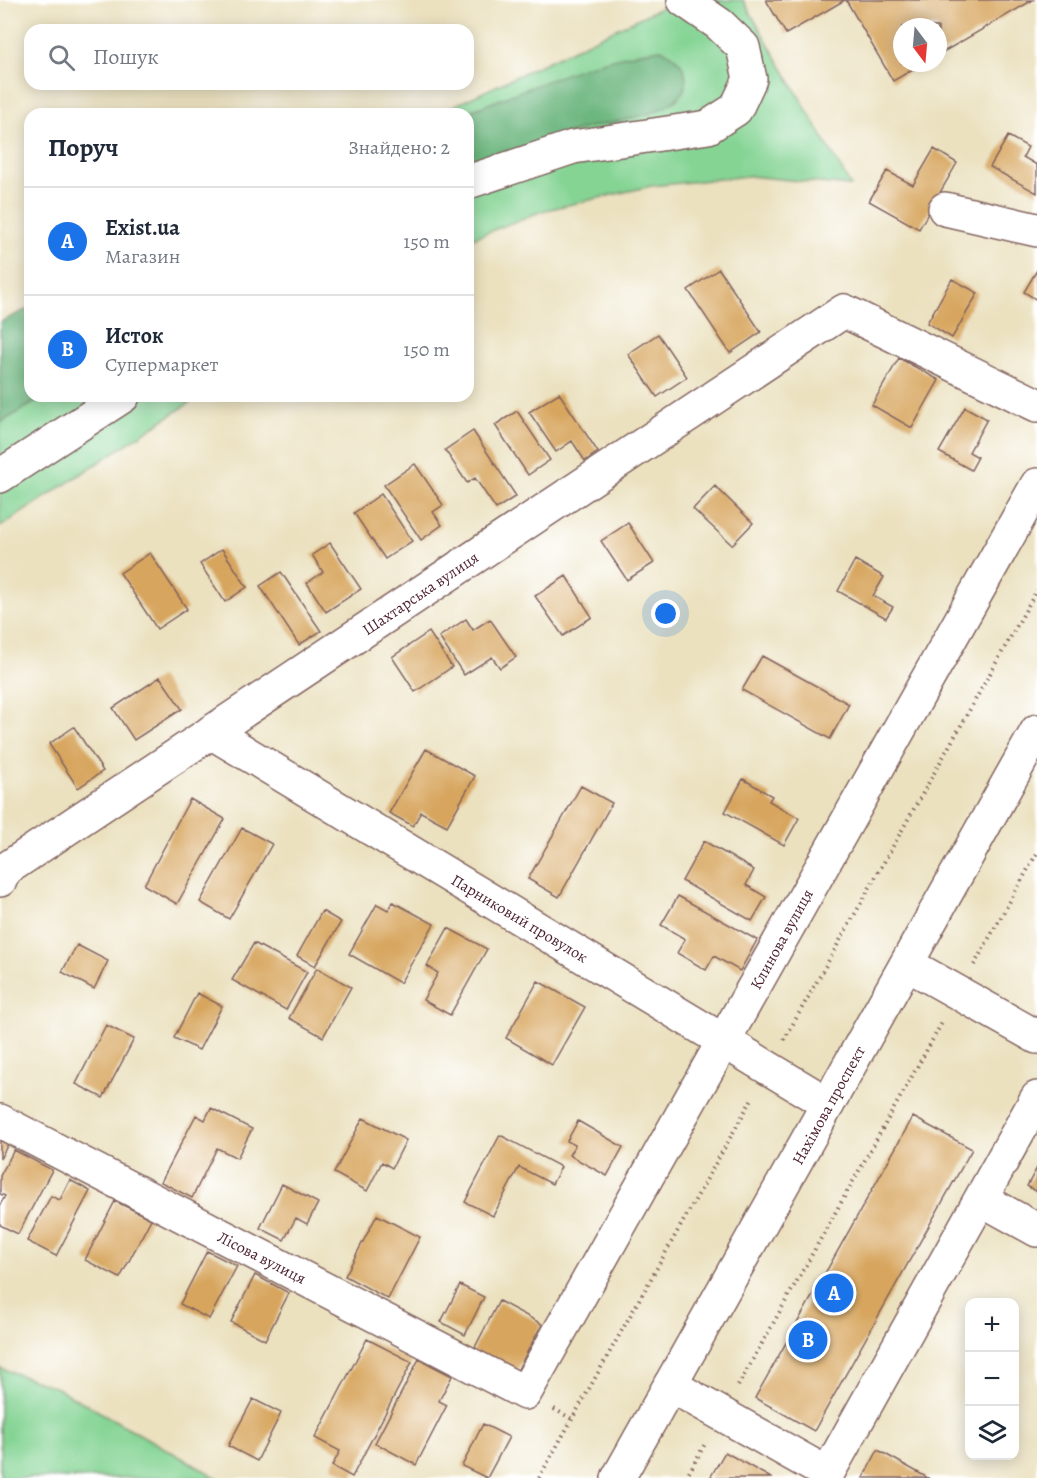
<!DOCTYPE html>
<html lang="uk">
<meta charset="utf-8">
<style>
body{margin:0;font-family:Alegreya,serif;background:#f6f6f7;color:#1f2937}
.controls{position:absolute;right:18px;bottom:18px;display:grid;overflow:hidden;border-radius:12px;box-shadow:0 3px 15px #0003}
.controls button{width:54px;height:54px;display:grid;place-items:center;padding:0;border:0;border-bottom:2px solid #e0e1e3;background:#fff;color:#1f2937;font:30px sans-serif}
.compass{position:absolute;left:893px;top:18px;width:54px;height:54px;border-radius:50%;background:#fff;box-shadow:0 3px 15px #0003;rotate:164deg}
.you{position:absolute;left:666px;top:614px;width:21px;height:21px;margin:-15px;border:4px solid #fff;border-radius:50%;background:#1a73e8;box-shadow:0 0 0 9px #1a73e833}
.badge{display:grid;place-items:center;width:39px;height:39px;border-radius:50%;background:#1a73e8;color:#fff;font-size:20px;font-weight:700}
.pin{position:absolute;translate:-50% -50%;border:3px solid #fff;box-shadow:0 2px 6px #0006}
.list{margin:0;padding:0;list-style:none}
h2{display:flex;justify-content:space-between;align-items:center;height:78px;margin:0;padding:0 24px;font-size:26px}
h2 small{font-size:20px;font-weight:400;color:#747a83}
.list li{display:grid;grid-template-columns:39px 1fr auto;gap:18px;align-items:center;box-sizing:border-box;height:108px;padding:0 24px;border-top:2px solid #e0e1e3}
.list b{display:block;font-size:22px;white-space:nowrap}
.list p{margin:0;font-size:20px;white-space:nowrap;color:#747a83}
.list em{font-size:20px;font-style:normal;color:#747a83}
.icon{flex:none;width:33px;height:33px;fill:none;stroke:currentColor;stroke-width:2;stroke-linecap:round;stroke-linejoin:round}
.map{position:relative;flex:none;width:1037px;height:1478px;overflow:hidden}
.search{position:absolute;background:#fff;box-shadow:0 3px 15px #0003;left:24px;top:24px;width:450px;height:66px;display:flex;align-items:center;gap:15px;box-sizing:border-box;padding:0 21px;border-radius:18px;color:#747a83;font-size:22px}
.panel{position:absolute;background:#fff;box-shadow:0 3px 15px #0003;left:24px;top:108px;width:450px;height:294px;border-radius:18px}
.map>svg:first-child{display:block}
.green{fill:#85d494;stroke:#687a60;stroke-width:1.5}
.forest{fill:#6cb67e;stroke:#5b6a54;stroke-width:1.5}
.building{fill:#d7a55d}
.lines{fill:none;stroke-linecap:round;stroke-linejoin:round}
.minor-casing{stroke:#82635f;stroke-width:36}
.major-casing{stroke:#82635f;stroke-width:36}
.path{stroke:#82635f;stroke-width:4;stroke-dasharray:1.5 4.5;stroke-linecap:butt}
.minor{stroke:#fff;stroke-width:33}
.major{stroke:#fff;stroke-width:33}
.labels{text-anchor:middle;stroke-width:6;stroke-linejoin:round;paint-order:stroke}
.street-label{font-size:16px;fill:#4a1f2b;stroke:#fff}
</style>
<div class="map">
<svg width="1037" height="1478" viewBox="0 0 1037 1478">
<rect width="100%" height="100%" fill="#fff"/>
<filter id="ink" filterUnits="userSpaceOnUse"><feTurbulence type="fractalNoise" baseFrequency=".0167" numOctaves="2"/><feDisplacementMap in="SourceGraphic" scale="12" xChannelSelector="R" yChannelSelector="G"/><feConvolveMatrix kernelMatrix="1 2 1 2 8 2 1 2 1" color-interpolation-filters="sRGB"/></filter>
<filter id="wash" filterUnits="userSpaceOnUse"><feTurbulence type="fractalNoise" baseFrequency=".008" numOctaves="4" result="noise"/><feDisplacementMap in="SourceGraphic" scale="24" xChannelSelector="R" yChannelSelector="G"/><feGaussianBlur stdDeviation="1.35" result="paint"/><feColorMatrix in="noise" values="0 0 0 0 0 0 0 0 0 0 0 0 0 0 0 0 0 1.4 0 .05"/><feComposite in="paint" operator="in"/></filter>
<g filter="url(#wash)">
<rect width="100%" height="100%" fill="#ebe1bf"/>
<!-- green -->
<path class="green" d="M 677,0 L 743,0 L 851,186 L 749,176 L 651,186 L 542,211 L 468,240 L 468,167 L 588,127 L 658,111 L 640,52 L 542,84 L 463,114 L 437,114 Z
M 45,396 L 200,396 L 0,527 L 0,423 Z
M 0,1368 L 57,1388 L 218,1478 L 0,1478 Z"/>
<!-- forest -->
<path class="forest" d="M 661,49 C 674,56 684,62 686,78 C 689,115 611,121 586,128 C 546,140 507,154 468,167 L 468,114 L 463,114 C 526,90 593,58 661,49 Z
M 30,308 L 30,396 L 45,396 L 0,423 L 0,322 Z"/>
<g id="blocks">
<!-- building -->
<path class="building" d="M 766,0 L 845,0 L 786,34 Z
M 846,0 L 1033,0 L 938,55 L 938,27 L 902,27 L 902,63 L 924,63 L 893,81 Z
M 1008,136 L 1028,147 L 1023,157 L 1037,165 L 1037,193 L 990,167 Z
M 934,149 L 957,163 L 919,229 L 869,201 L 887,171 L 913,185 Z
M 719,269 L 761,332 L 730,353 L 688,290 Z
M 1037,270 L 1037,300 L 1024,292 Z
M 952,279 L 978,293 L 952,338 L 927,323 Z
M 658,334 L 687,377 L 657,397 L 628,354 Z
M 899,358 L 939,380 L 912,428 L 872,405 Z
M 559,393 L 598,452 L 585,461 L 572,441 L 556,452 L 529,412 Z
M 965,407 L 987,419 L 969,452 L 978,457 L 971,470 L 939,452 Z
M 517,411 L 550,460 L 528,475 L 495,425 Z
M 473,431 L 516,496 L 496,509 L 475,478 L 467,483 L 445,450 Z
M 415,464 L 443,505 L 433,512 L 442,525 L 421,540 L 384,485 Z
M 715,486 L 753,523 L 732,545 L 693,509 Z
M 381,494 L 412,541 L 385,559 L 354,513 Z
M 628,523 L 654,563 L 627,580 L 601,541 Z
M 330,543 L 361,589 L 326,612 L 307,583 L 323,572 L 312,555 Z
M 222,549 L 247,587 L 225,602 L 200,564 Z
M 150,553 L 187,609 L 157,629 L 120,573 Z
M 855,560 L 884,577 L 873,596 L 893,607 L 886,618 L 838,591 Z
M 281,572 L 321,631 L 299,645 L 260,586 Z
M 566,576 L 592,617 L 563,636 L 535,596 Z
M 466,619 L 473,630 L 490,619 L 516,657 L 500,668 L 492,657 L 464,675 L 439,637 Z
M 429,632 L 452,667 L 415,692 L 392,657 Z
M 762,656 L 849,704 L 830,739 L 742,690 Z
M 160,677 L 182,709 L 134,740 L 113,708 Z
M 74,727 L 103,771 L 78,788 L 49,744 Z
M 426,749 L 475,776 L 447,826 L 421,812 L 413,826 L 389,813 Z
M 743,779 L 772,796 L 769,801 L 799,818 L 784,845 L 725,812 Z
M 581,786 L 612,803 L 559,897 L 528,879 Z
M 190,799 L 225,819 L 177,904 L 144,885 Z
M 242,828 L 272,844 L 229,919 L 200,902 Z
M 704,841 L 754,870 L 746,885 L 766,897 L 752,921 L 682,881 Z
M 678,896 L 757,940 L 740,971 L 714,956 L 706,970 L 677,953 L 685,939 L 661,925 Z
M 393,902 L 434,924 L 400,983 L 349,954 L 377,904 L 388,910 Z
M 322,911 L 341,922 L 315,966 L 297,956 Z
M 448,928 L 487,949 L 450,1015 L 423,1000 L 438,973 L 427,966 Z
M 254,943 L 307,972 L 286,1010 L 232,980 Z
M 77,945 L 108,961 L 94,989 L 62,972 Z
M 317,968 L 351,987 L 323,1037 L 289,1018 Z
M 538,981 L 585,1007 L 552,1065 L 506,1038 Z
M 197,993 L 222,1006 L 199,1050 L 174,1038 Z
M 106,1025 L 134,1039 L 103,1098 L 76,1084 Z
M 211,1108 L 252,1129 L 237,1158 L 217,1148 L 192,1198 L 161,1182 L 196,1115 L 205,1120 Z
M 913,1117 L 972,1149 L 814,1431 L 755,1398 Z
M 363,1118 L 406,1140 L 392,1168 L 382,1162 L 367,1191 L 334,1173 Z
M 578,1121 L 623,1147 L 607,1176 L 569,1155 L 575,1145 L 567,1141 Z
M 500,1135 L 561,1167 L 552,1184 L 519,1167 L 493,1216 L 465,1202 Z
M 0,1140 L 8,1144 L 0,1159 Z
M 14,1150 L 52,1170 L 18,1234 L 0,1225 L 0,1205 L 5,1196 L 0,1194 L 0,1176 Z
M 1037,1168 L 1037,1192 L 1027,1186 Z
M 70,1180 L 90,1191 L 56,1256 L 27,1241 L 51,1196 L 60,1200 Z
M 282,1184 L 318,1203 L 307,1224 L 296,1218 L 284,1240 L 260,1228 Z
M 115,1201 L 151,1219 L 120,1278 L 85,1260 Z
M 377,1215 L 420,1237 L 388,1299 L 345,1276 Z
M 207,1251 L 237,1266 L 209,1319 L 180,1304 Z
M 255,1275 L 289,1293 L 265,1340 L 231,1322 Z
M 460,1285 L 484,1297 L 465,1335 L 441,1322 Z
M 499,1301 L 542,1324 L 516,1373 L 473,1351 Z
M 367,1339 L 412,1362 L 352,1477 L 332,1466 L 340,1451 L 315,1438 Z
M 419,1359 L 452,1376 L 439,1401 L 447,1405 L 416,1465 L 375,1443 Z
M 253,1399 L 281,1413 L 257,1461 L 228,1446 Z
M 483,1424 L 509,1437 L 487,1478 L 462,1466 Z
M 878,1450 L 928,1478 L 863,1478 Z
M 725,1452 L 771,1478 L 710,1478 Z"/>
</g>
</g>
<g filter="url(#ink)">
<use href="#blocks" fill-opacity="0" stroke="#82635f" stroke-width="1.5"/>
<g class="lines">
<defs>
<path id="minor" d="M 468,182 L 573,147 L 708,127 L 736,109 L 750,79 L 743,47 L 719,24 L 684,0
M 945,209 L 1037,230
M 0,476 L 123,396
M 211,732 L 828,1104
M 0,880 L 6,869 L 844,311 L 1037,405
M 907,964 L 1037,1037
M 0,1121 L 525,1393 L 1037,485
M 981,1199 L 1037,1230
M 670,1385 L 828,1474
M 825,1478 L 1037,1098"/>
<path id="major" d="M 618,1478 L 1037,731"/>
</defs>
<!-- minor casing -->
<use href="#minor" class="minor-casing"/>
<!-- major casing -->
<use href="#major" class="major-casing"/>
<!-- path -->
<path class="path" d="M 974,965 L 1037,853
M 784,1040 L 1037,590
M 738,1386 L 943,1021
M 554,1409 L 572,1419
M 539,1478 L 753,1097
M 686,1478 L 706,1442"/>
<!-- minor -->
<use href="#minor" class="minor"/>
<!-- major -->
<use href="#major" class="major"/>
</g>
</g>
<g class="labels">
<!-- street labels -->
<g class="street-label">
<text transform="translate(420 593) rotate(-34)" y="6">Шахтарська вулиця</text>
<text transform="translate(520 918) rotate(31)" y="6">Парниковий провулок</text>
<text transform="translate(781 939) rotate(-61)" y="6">Клинова вулиця</text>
<text transform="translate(828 1105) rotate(-61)" y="6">Нахімова проспект</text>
<text transform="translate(262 1257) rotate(27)" y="6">Лісова вулиця</text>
</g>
</g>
</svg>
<div class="controls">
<button>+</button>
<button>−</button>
<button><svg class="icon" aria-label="layers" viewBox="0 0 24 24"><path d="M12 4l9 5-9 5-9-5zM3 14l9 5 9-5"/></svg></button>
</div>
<svg class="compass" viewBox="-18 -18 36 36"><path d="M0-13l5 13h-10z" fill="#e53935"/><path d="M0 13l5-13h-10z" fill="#747a83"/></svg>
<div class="you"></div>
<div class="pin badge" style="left:834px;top:1293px">A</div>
<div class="pin badge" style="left:808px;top:1340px">B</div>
<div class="search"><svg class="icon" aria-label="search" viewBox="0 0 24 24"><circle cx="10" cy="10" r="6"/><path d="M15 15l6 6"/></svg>Пошук</div>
<section class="panel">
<h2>Поруч<small>Знайдено: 2</small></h2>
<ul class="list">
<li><span class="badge">A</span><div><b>Exist.ua</b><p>Магазин</p></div><em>150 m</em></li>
<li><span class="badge">B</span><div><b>Исток</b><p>Супермаркет</p></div><em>150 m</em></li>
</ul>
</section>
</div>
